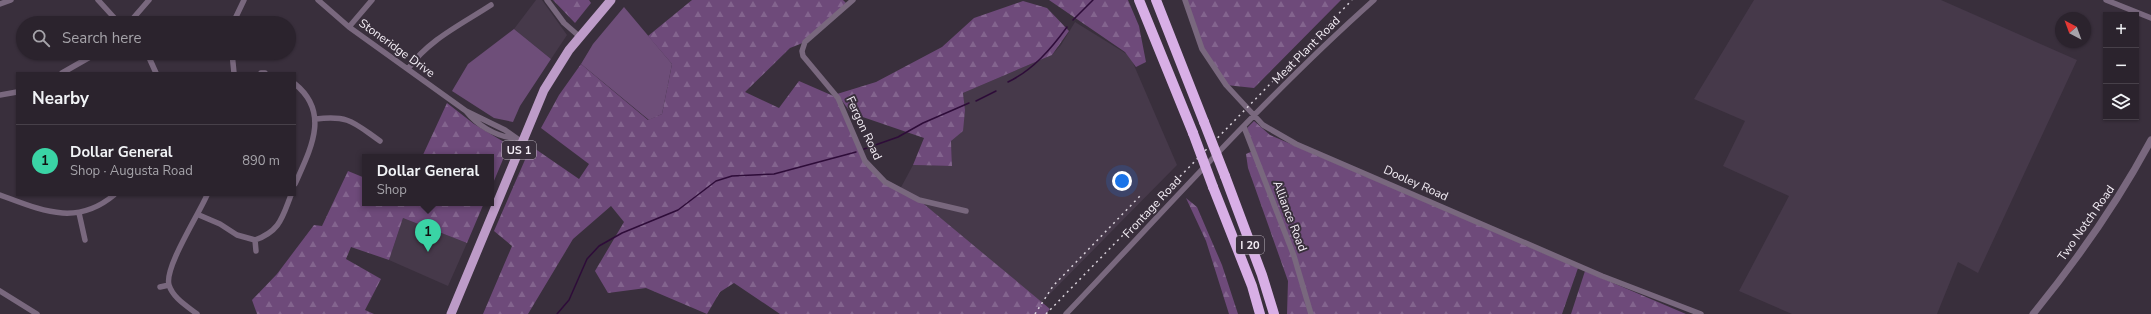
<!DOCTYPE html>
<meta charset="utf-8">
<style>
body{margin:0;font-family:"Nunito Sans",sans-serif;background:#372f39;color:#f1f3f6}
.controls{position:absolute;right:12px;top:12px;display:grid;overflow:hidden;border-radius:0px;box-shadow:0 1px 3px #0004}
.controls button{width:36px;height:36px;display:grid;place-items:center;padding:0;border:0;border-bottom:1px solid #474049;background:#2b232d;color:#f1f3f6;font:20px sans-serif}
.compass{position:absolute;left:2055px;top:12px;width:36px;height:36px;border-radius:50%;background:#2b232d;box-shadow:0 1px 3px #0004;rotate:319deg}
.you{position:absolute;left:1122px;top:181px;width:14px;height:14px;margin:-10px;border:3px solid #fff;border-radius:50%;background:#1a73e8;box-shadow:0 0 0 6px #1a73e833}
.badge{display:grid;place-items:center;width:26px;height:26px;border-radius:50%;background:#3ad4a5;color:#111;font-size:13px;font-weight:700}
.pin{position:absolute;translate:-50% -33px;filter:drop-shadow(0 1px 2px #0008)}
.pin::after{content:'';position:absolute;top:21px;width:14px;height:12px;background:inherit;clip-path:polygon(0 0,100% 0,50% 100%)}
.popup{position:absolute;left:362px;top:154px;width:132px;height:52px;box-sizing:border-box;display:grid;place-content:center;border-radius:0px;background:#2b232d;filter:drop-shadow(0 1px 3px #0005);font-size:13px;white-space:nowrap;color:#a6a4aa}
.popup b{font-size:15px;color:#f1f3f6}
.popup::after{content:'';position:absolute;left:50%;top:100%;margin-left:-8px;border:8px solid transparent;border-top-color:#2b232d}
.list{margin:0;padding:0;list-style:none}
h2{display:flex;justify-content:space-between;align-items:center;height:52px;margin:0;padding:0 16px;font-size:17px}
h2 small{font-size:13px;font-weight:400;color:#a6a4aa}
.list li{display:grid;grid-template-columns:26px 1fr auto;gap:12px;align-items:center;box-sizing:border-box;height:72px;padding:0 16px;border-top:1px solid #474049}
.list b{display:block;font-size:15px;white-space:nowrap}
.list p{margin:0;font-size:13px;white-space:nowrap;color:#a6a4aa}
.list em{font-size:13px;font-style:normal;color:#a6a4aa}
.icon{flex:none;width:22px;height:22px;fill:none;stroke:currentColor;stroke-width:2;stroke-linecap:round;stroke-linejoin:round}
.map{position:relative;flex:none;width:2151px;height:314px;overflow:hidden}
.search{position:absolute;background:#2b232d;box-shadow:0 1px 3px #0004;left:16px;top:16px;width:280px;height:44px;display:flex;align-items:center;gap:10px;box-sizing:border-box;padding:0 14px;border-radius:22px;color:#a6a4aa;font-size:15px}
.panel{position:absolute;background:#2b232d;box-shadow:0 1px 3px #0004;left:16px;top:72px;width:280px;height:124px;border-radius:0px}
.map>svg:first-child{display:block}
.built{fill:#46394a}
.green{fill:#6e4e79}
.forest{fill:url(#forest-firs)}
.lines{fill:none;stroke-linecap:round;stroke-linejoin:round}
.stream{stroke:#2e0c39;stroke-width:1.5}
.minor{stroke:#79687e;stroke-width:5.5}
.tertiary{stroke:#79687e;stroke-width:7}
.primary{stroke:#bd9bc8;stroke-width:9}
.motorway{stroke:#d8afe6;stroke-width:10}
.rail{stroke:#dad3dc;stroke-width:1.5;stroke-dasharray:2 4;stroke-linecap:butt}
.motorway-bridge{stroke:#d8afe6;stroke-width:10}
.labels{text-anchor:middle;stroke-width:4;stroke-linejoin:round;paint-order:stroke}
.shield{fill:#392f3c;stroke:#bcb5be;stroke-width:1}
.shield-label{font-size:11px;font-weight:bold;fill:#f4eef6}
.street-label{font-size:12px;fill:#f4eef6;stroke:#392f3c}
</style>
<div class="map">
<svg width="2151" height="314" viewBox="0 0 2151 314">
<defs>
<pattern id="forest-firs" width="22" height="20" patternUnits="userSpaceOnUse"><rect width="22" height="20" fill="#6e4a7a"/><path d="M5 1l3.5 6h-7zM16 11l3.5 6h-7z" fill="#83648e"/></pattern>
</defs>
<rect width="100%" height="100%" fill="#392f3c"/>
<!-- built -->
<path class="built" d="M 536,0 L 542,0 L 567,35 L 551,59 L 514,29 Z
M 1754,0 L 1941,0 L 2077,60 L 1978,273 L 1958,262 L 1937,314 L 1792,314 L 1739,291 L 1789,196 L 1723,166 L 1745,121 L 1694,99 Z
M 1075,22 L 1130,56 L 1177,165 L 1037,307 L 898,193 L 913,165 L 952,166 L 951,141 L 965,110 L 963,93 L 1052,55 L 1061,45 Z
M 403,218 L 467,243 L 448,286 L 389,260 Z"/>
<!-- green -->
<path class="green" d="M 624,7 L 672,64 L 662,114 L 649,120 L 581,64 L 593,44 Z
M 514,29 L 551,59 L 520,106 L 513,122 L 494,118 L 452,91 L 468,64 Z"/>
<!-- forest -->
<path class="forest" d="M 553,0 L 589,0 L 591,3 L 575,23 Z
M 692,0 L 843,0 L 847,4 L 805,42 L 790,48 L 745,92 L 779,108 L 799,81 L 838,98 L 861,152 L 885,182 L 919,200 L 1050,309 L 1046,314 L 780,314 L 734,283 L 720,292 L 707,314 L 646,288 L 608,293 L 595,271 L 624,222 L 611,206 L 573,239 L 528,314 L 483,314 L 512,246 L 494,231 L 531,146 L 579,179 L 589,164 L 541,128 L 559,95 L 581,64 L 648,120 L 662,114 L 672,64 L 648,36 Z
M 1049,0 L 1128,0 L 1139,26 L 1146,62 L 1136,67 L 1125,52 Z
M 1185,0 L 1341,0 L 1254,88 L 1226,85 L 1205,54 Z
M 1023,1 L 1047,8 L 1069,31 L 1052,55 L 963,93 L 965,110 L 963,131 L 951,141 L 952,166 L 913,165 L 924,138 L 851,113 L 837,94 L 876,82 L 942,47 L 974,18 Z
M 447,103 L 474,124 L 509,145 L 491,188 L 491,157 L 422,157 Z
M 1254,121 L 1270,135 L 1578,268 L 1562,314 L 1287,314 L 1288,281 L 1248,168 L 1246,154 L 1255,150 L 1247,128 Z
M 348,171 L 365,178 L 365,203 L 484,203 L 467,243 L 403,218 L 389,260 L 351,247 L 346,259 L 381,279 L 365,310 L 374,314 L 257,314 L 252,300 L 277,274 L 314,225 L 322,226 Z
M 1186,198 L 1197,207 L 1222,265 L 1238,314 L 1229,314 L 1206,241 Z
M 1585,271 L 1686,314 L 1571,314 Z"/>
<g class="lines">
<!-- stream -->
<path class="stream" d="M 1073,20 L 1093,0
M 1008,82 C 1033,70 1051,49 1067,27
M 976,101 L 996,91
M 864,149 L 898,137 L 923,123 L 969,103
M 557,314 L 569,300 L 587,259 L 599,246 L 622,233 L 678,210 L 716,181 L 732,176 L 774,174 L 856,152"/>
<!-- minor -->
<path class="minor" d="M 98,0 L 119,23
M 318,0 L 349,27 L 466,111
M 547,0 L 564,23 L 580,37
M 853,0 L 805,42 L 802,51 L 803,56 L 838,98 L 865,161 L 885,182 L 919,200 L 966,211
M 1185,0 L 1202,49 L 1226,85 L 1263,125 L 1296,144 L 1602,276 L 1701,314
M 2106,0 L 2151,18
M 0,4 L 11,0
M 129,23 L 149,0
M 233,23 L 244,0
M 349,27 L 372,0
M 147,53 L 156,73
M 232,53 L 234,73
M 408,69 C 428,40 462,24 491,5
M 62,73 L 97,53
M 261,73 L 265,73
M 295,84 C 331,113 310,150 295,184
M 0,95 L 17,92
M 316,119 C 350,115 354,123 380,141
M 1244,127 L 1294,256 L 1311,314
M 513,138 C 495,136 477,125 466,111 L 505,130 L 522,142
M 0,195 C 41,210 76,227 114,195
M 79,213 L 85,240
M 199,215 L 220,224 L 237,235 L 255,240 C 280,231 282,218 291,195
M 255,240 L 256,251
M 160,287 L 169,285
M 0,291 L 37,314
M 197,314 C 187,306 173,298 169,285 C 164,268 199,214 207,195
M 1066,314 C 1167,208 1265,97 1374,0"/>
<!-- tertiary -->
<path class="tertiary" d="M 2033,314 C 2077,260 2118,202 2151,140"/>
<!-- primary -->
<path class="primary" d="M 451,314 L 544,90 L 569,50 L 611,0"/>
<!-- motorway -->
<path class="motorway" d="M 1139,0 L 1193,133
M 1156,0 L 1204,122
M 1225,176 L 1262,275 L 1274,314
M 1213,187 L 1252,286 L 1260,314"/>
<!-- rail -->
<path class="rail" d="M 1035,314 L 1053,286 L 1141,195
M 1046,314 L 1352,0"/>
<!-- motorway-bridge -->
<path class="motorway-bridge" d="M 1204,122 L 1225,176
M 1193,133 L 1213,187"/>
</g>
<g class="labels">
<!-- shield labels -->
<g class="shield">
<rect x="502" y="141" width="34" height="18" rx="3"/>
<rect x="1236" y="236" width="28" height="18" rx="3"/>
</g>
<g class="shield-label">
<text x="519" y="154">US 1</text>
<text x="1250" y="249">I 20</text>
</g>
<!-- street labels -->
<g class="street-label">
<text transform="translate(397 48) rotate(36)" y="4">Stoneridge Drive</text>
<text transform="translate(1306 50) rotate(-45)" y="4">Meat Plant Road</text>
<text transform="translate(864 128) rotate(65)" y="4">Fergon Road</text>
<text transform="translate(1416 183) rotate(24)" y="4">Dooley Road</text>
<text transform="translate(1152 207) rotate(-47)" y="4">Frontage Road</text>
<text transform="translate(1290 216) rotate(69)" y="4">Alliance Road</text>
<text transform="translate(2086 223) rotate(-55)" y="4">Two Notch Road</text>
</g>
</g>
</svg>
<div class="controls">
<button>+</button>
<button>−</button>
<button><svg class="icon" aria-label="layers" viewBox="0 0 24 24"><path d="M12 4l9 5-9 5-9-5zM3 14l9 5 9-5"/></svg></button>
</div>
<svg class="compass" viewBox="-18 -18 36 36"><path d="M0-13l5 13h-10z" fill="#e53935"/><path d="M0 13l5-13h-10z" fill="#a6a4aa"/></svg>
<div class="you"></div>
<div class="pin badge" style="left:428px;top:252px">1</div>
<div class="popup"><b>Dollar General</b>Shop</div>
<div class="search"><svg class="icon" aria-label="search" viewBox="0 0 24 24"><circle cx="10" cy="10" r="6"/><path d="M15 15l6 6"/></svg>Search here</div>
<section class="panel">
<h2>Nearby<small></small></h2>
<ul class="list">
<li><span class="badge">1</span><div><b>Dollar General</b><p>Shop · Augusta Road</p></div><em>890 m</em></li>
</ul>
</section>
</div>
